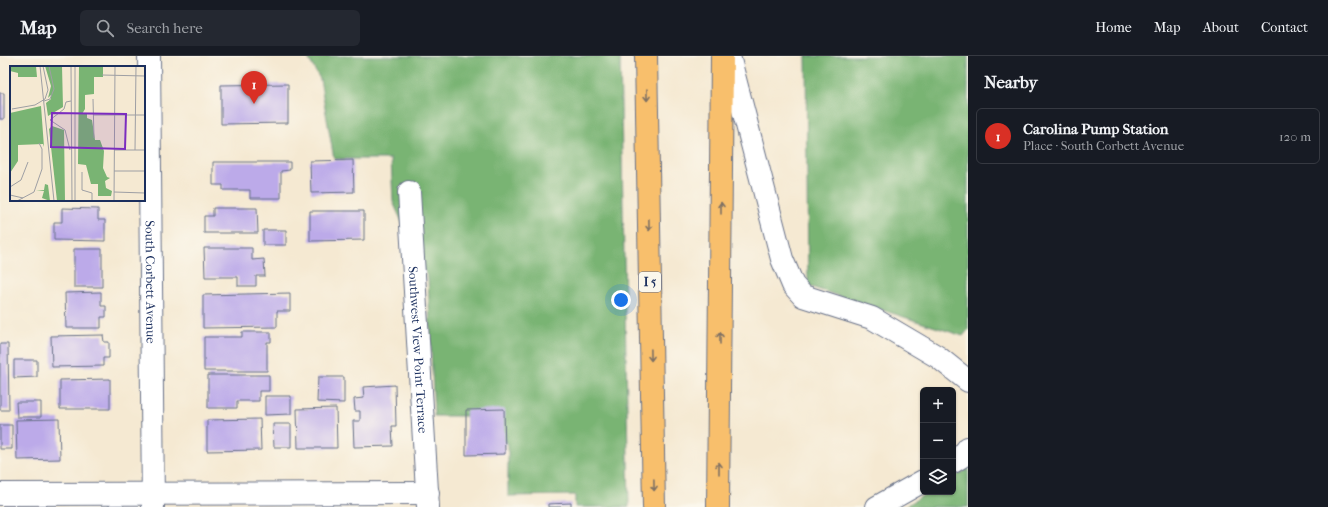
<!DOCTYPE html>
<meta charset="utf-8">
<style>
body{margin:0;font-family:"IM FELL French Canon",serif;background:#242831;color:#f1f3f6}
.controls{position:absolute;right:12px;bottom:12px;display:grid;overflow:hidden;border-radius:6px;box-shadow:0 1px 3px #0004}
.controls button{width:36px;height:36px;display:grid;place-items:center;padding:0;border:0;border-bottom:1px solid #363941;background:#171b24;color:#f1f3f6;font:20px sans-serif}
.you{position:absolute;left:621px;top:244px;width:14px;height:14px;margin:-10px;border:3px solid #fff;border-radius:50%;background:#1a73e8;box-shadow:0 0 0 6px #1a73e833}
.badge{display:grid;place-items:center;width:26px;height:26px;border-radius:50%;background:#d93025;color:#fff;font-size:13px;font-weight:700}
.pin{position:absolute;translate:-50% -33px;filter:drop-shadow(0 1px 2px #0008)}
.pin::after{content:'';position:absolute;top:21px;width:14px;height:12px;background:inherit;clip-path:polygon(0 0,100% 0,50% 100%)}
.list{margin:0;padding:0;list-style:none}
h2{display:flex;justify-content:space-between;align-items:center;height:52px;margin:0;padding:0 16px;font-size:17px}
h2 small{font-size:13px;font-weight:400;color:#9ea1a6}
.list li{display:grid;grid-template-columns:26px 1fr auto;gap:12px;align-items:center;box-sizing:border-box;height:56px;margin:0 8px 8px;padding:0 8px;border:1px solid #363941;border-radius:6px}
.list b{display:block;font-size:15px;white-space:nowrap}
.list p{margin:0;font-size:13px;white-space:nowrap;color:#9ea1a6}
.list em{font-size:13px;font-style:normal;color:#9ea1a6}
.icon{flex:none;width:22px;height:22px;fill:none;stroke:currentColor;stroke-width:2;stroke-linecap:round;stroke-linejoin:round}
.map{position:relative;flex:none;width:968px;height:451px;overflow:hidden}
header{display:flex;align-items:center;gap:24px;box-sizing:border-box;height:56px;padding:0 20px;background:#171b24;border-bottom:1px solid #363941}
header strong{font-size:19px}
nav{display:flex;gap:22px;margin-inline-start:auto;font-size:14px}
.search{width:280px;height:36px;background:#242831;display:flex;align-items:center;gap:10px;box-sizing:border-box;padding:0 14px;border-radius:6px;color:#9ea1a6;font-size:15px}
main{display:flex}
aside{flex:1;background:#171b24}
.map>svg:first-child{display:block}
.forest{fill:#79b473;stroke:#4a7268}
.building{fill:#bcaae9}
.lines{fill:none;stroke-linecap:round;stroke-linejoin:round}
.minor-casing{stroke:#677087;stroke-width:24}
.highway-casing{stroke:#677087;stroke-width:24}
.minor{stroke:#fff;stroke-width:22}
.highway{stroke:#f8bf6c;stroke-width:22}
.oneway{stroke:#7e7064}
.labels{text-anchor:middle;stroke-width:3.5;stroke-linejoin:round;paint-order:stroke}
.shield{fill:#fbf7ec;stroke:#5e6b89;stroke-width:1}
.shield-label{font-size:12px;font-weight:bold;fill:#1b2f5e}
.street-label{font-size:13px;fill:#1b2f5e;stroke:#fbf7ec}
.inset-road{fill:none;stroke:#9e9fa4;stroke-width:1}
.view{fill:#7b2cbf;fill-opacity:0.15;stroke:#7b2cbf;stroke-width:2}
.inset-edge{fill:none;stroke:#1b2f5e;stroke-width:2}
</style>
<header>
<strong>Map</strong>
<div class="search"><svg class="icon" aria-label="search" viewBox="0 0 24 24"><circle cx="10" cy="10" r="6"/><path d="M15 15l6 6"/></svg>Search here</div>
<nav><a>Home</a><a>Map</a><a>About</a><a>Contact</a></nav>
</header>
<main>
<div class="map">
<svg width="968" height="451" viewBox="0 0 968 451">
<rect width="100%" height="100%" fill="#fbf7ec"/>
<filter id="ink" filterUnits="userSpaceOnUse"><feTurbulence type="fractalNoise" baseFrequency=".025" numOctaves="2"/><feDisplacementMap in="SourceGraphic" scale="8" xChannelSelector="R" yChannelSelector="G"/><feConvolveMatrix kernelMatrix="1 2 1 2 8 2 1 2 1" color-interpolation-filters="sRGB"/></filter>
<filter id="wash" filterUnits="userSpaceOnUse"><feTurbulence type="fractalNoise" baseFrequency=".012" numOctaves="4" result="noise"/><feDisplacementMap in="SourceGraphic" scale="16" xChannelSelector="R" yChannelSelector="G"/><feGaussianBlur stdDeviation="0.9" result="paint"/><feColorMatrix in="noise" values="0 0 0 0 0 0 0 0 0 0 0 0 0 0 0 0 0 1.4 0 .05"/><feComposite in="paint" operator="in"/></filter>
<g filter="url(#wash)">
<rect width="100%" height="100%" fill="#f5e9d2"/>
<!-- forest -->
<path class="forest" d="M 307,0 L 620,0 L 629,451 L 575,451 L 575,439 L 508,440 L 508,388 L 476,360 L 434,360 L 428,223 L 393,146 L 391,103 L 334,103 L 320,23 Z
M 806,0 L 968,0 L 968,274 L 963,280 L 808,230 Z
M 968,413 L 968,451 L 904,451 L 929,436 L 953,436 L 953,422 Z"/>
<g id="blocks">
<!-- building -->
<path class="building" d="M 288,28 L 288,67 L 221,68 L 221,29 Z
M 0,37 L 4,37 L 4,63 L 0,63 Z
M 353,104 L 354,136 L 311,137 L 310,105 Z
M 213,106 L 290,106 L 290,114 L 281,115 L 281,142 L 250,142 L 250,134 L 223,134 L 223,129 L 213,129 Z
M 62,152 L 98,153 L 98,164 L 105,164 L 105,185 L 54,184 L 54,166 L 62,166 Z
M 213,152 L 257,152 L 258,177 L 204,177 L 204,160 L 213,160 Z
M 310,155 L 364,155 L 364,184 L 310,185 Z
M 263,174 L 286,174 L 286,189 L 263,189 Z
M 204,192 L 252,192 L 252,204 L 264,203 L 265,220 L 256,220 L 256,230 L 238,230 L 238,221 L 205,221 Z
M 74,193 L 102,193 L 102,231 L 74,231 Z
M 101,236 L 101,250 L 106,250 L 106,261 L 101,261 L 101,272 L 66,272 L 65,237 Z
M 290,237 L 290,255 L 277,255 L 277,271 L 203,272 L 203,239 Z
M 242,276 L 271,276 L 271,286 L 267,286 L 267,315 L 204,315 L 204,281 L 242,281 Z
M 103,279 L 104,286 L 109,286 L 109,302 L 103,302 L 103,310 L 52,311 L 51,280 Z
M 0,288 L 8,288 L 9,354 L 0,354 Z
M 14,304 L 37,304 L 37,321 L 14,322 Z
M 208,319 L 269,319 L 269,335 L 259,335 L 259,345 L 237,345 L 237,352 L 208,352 Z
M 318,321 L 344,321 L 344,347 L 317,346 Z
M 110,323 L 110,353 L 60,353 L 60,324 Z
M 395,329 L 396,370 L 392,370 L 393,390 L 354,391 L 353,365 L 360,365 L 360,355 L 355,355 L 354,343 L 364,342 L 363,331 Z
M 265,340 L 291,340 L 291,358 L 265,359 Z
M 16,346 L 41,346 L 41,361 L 17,361 Z
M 336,352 L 337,392 L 298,392 L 297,353 Z
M 504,353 L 505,398 L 466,399 L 466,354 Z
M 59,363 L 60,403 L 17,404 L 16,364 Z
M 260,363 L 261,394 L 207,395 L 207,364 Z
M 273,368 L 291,368 L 291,391 L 274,391 Z
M 0,369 L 12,369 L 12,393 L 0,393 Z
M 571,447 L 571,451 L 548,451 L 548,448 Z"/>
</g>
</g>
<g filter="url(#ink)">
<use href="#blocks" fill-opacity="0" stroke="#677087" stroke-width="1"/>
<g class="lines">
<defs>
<g id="minor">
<path id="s1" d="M 149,0 L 153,451"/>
<path d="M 729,0 L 782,203 L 793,229 L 803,240 L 872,262 L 938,301 L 968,325"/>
<path id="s2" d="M 409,136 L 428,451"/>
<path d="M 953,406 L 961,401 L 968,392"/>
<path d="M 0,438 L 428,437"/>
<path d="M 877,451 L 923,425"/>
</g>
<path id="highway" d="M 646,0 L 654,451
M 718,451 L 722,0"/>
</defs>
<!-- minor casing -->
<use href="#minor" class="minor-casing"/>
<!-- highway casing -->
<use href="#highway" class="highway-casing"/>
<!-- minor -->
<use href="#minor" class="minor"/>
<!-- highway -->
<use href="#highway" class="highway"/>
</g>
<!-- one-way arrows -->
<defs><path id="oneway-shaft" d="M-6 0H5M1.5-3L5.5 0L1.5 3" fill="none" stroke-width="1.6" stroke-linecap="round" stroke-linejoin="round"/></defs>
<g class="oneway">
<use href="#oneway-shaft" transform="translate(647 39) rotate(89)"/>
<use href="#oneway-shaft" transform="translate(721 152) rotate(-90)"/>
<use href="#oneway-shaft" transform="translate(649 169) rotate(89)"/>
<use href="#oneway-shaft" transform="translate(720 282) rotate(-90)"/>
<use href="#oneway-shaft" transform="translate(651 299) rotate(89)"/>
<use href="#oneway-shaft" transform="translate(719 412) rotate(-90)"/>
<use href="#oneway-shaft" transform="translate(654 429) rotate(89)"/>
</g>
</g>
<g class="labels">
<!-- shield labels -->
<rect class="shield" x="639" y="216" width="22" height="20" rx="3"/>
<g class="shield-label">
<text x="650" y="230">I 5</text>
</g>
<!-- street labels -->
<g class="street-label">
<text dy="5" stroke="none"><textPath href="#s1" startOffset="226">South Corbett Avenue</textPath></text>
<text dy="5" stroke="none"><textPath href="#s2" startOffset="158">Southwest View Point Terrace</textPath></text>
</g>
</g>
<!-- overview -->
<g transform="translate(10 10)">
<rect width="135" height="135" fill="#f5e9d2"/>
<path d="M 0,0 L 26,0 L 27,11 L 8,11 L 8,7 L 0,5 ZM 35,0 L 52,0 L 53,41 L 38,50 L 36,37 L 41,33 L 41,29 L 38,32 L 41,20 ZM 69,0 L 93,0 L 93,11 L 84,11 L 84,28 L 75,29 L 75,43 L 72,48 L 77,48 L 77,52 L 82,54 L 85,74 L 90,74 L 94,85 L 93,102 L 97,111 L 100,112 L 95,115 L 96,122 L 102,125 L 101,130 L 88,130 L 88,118 L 81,118 L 76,99 L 68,98 ZM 31,40 L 34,81 L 33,78 L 8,79 L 8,95 L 0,107 L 0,47 ZM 42,60 L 54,64 L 55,135 L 47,135 L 39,63 ZM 35,118 L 38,119 L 40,135 L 32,132 L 34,125 L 26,125 L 34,124 Z" fill="#79b473"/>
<path class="inset-road" d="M 30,0 L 44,135M 61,0 L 62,135M 65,0 L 65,135M 92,9 L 135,10M 83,33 L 84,72M 34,35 L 40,33 L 44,23 L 39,0M 2,43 L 25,39 L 35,33 L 38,24 L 33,0M 83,49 L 135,49M 60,84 L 55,64 L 40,54 L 54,43 L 56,36 L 61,35M 104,84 L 135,84M 125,84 L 126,0M 104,105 L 135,105M 72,106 L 72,124 L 82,127 L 82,135M 0,121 L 11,114 L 18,96M 104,126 L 135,127M 0,129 L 13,132M 7,135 L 24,126 L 32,103 L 32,83 L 29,77M 104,135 L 105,0"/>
<path class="view" d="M 42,47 L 116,48 L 115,83 L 41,81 Z"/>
<rect width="135" height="135" class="inset-edge"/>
</g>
</svg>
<div class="controls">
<button>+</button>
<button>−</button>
<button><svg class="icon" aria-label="layers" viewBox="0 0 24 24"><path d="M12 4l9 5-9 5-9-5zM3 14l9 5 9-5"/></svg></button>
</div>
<div class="you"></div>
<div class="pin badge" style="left:254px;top:48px">1</div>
</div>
<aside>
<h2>Nearby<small></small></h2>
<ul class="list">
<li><span class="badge">1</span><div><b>Carolina Pump Station</b><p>Place · South Corbett Avenue</p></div><em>120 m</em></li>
</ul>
</aside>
</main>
